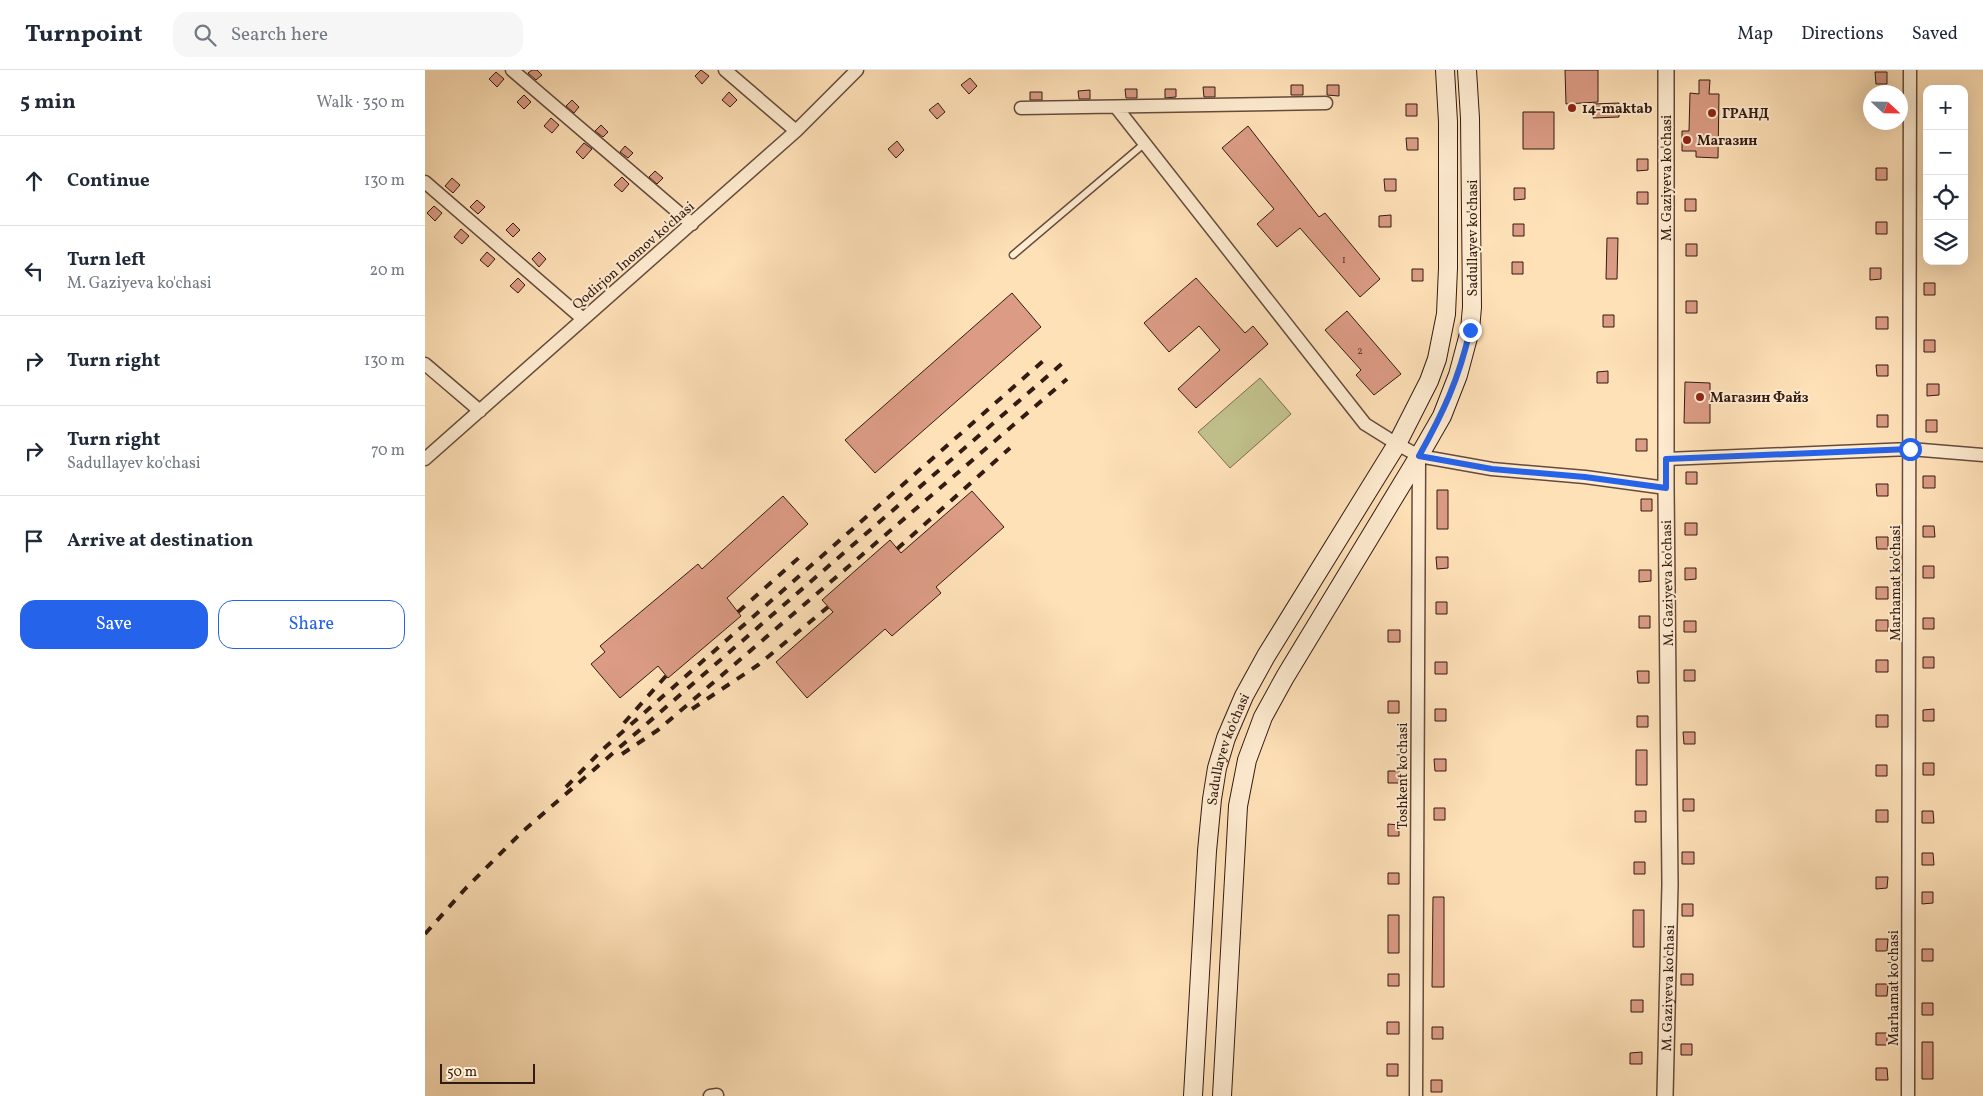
<!DOCTYPE html>
<meta charset="utf-8">
<style>
body{margin:0;font-family:Vollkorn,serif;background:#f6f6f7;color:#1f2937}
.controls{position:absolute;right:15px;top:15px;display:grid;overflow:hidden;border-radius:10px;box-shadow:0 5px 20px #0002}
.controls button{width:45px;height:45px;display:grid;place-items:center;padding:0;border:0;border-bottom:1px solid #e0e1e3;background:#fff;color:#1f2937;font:25px sans-serif}
.compass{position:absolute;left:1438px;top:15px;width:45px;height:45px;border-radius:50%;background:#fff;box-shadow:0 5px 20px #0002;rotate:112deg}
.scale{position:absolute;left:15px;bottom:12px;width:95px;box-sizing:border-box;padding-left:5px;border:2px solid #321b12;border-top:0;font-size:14px;line-height:18px;white-space:nowrap;color:#321b12;-webkit-text-stroke:4px #ffecd1;paint-order:stroke}
.stop{position:absolute;width:15px;height:15px;margin:-11px;border:4px solid #2563eb;border-radius:50%;background:#fff}
.stop.end{background:#2563eb;border-color:#fff;box-shadow:0 1px 5px #0008}
.list{margin:0;padding:0;list-style:none}
h2{display:flex;justify-content:space-between;align-items:center;height:65px;margin:0;padding:0 20px;font-size:21px}
h2 small{font-size:16px;font-weight:400;color:#747a83}
.list li{display:grid;grid-template-columns:32px 1fr auto;gap:15px;align-items:center;box-sizing:border-box;height:90px;padding:0 20px;border-top:1px solid #e0e1e3}
.list b{display:block;font-size:19px;white-space:nowrap}
.list p{margin:0;font-size:16px;white-space:nowrap;color:#747a83}
.list em{font-size:16px;font-style:normal;color:#747a83}
.actions{display:flex;gap:10px;padding:15px 20px}
.actions a{flex:1;padding:11px 0;border:1px solid #2563eb;border-radius:15px;text-align:center;font-size:18px;color:#2563eb}
.actions .main{background:#2563eb;color:#fff}
.icon{flex:none;width:28px;height:28px;fill:none;stroke:currentColor;stroke-width:2;stroke-linecap:round;stroke-linejoin:round}
.map{position:relative;flex:none;width:1558px;height:1026px;overflow:hidden}
header{display:flex;align-items:center;gap:30px;box-sizing:border-box;height:70px;padding:0 25px;background:#fff;border-bottom:1px solid #e0e1e3}
header strong{font-size:24px}
nav{display:flex;gap:28px;margin-inline-start:auto;font-size:18px}
.search{width:350px;height:45px;background:#f6f6f7;display:flex;align-items:center;gap:12px;box-sizing:border-box;padding:0 18px;border-radius:15px;color:#747a83;font-size:19px}
main{display:flex}
aside{flex:1;background:#fff}
.map>svg:first-child{display:block}
.green{fill:#c2c28d;stroke:#7a6e50}
.building{fill:#db9b84;stroke:#321b12}
.lines{fill:none;stroke-linecap:round;stroke-linejoin:round}
.service-casing{stroke:#654c3c;stroke-width:9}
.minor-casing{stroke:#654c3c;stroke-width:15}
.tertiary-casing{stroke:#654c3c;stroke-width:18}
.secondary-casing{stroke:#321b12;stroke-width:20}
.service{stroke:#ffecd1;stroke-width:6}
.minor{stroke:#ffecd1;stroke-width:12}
.tertiary{stroke:#ffecd1;stroke-width:15}
.secondary{stroke:#ffecd1;stroke-width:18}
.rail{stroke:#321b12;stroke-width:4;stroke-dasharray:9 9;stroke-linecap:butt}
.route{stroke:#2563eb;stroke-width:6}
.poi-dot{fill:#8f2418;stroke:#ffecd1;stroke-width:2}
.labels{text-anchor:middle;stroke-width:4;stroke-linejoin:round;paint-order:stroke}
.number-label{font-size:11px;fill:#5c3b2e}
.poi-label{font-size:14px;font-weight:bold;fill:#321b12;stroke:#ffecd1;text-anchor:start}
.street-label{font-size:14px;fill:#321b12;stroke:#ffecd1}
</style>
<header>
<strong>Turnpoint</strong>
<div class="search"><svg class="icon" aria-label="search" viewBox="0 0 24 24"><circle cx="10" cy="10" r="6"/><path d="M15 15l6 6"/></svg>Search here</div>
<nav><a>Map</a><a>Directions</a><a>Saved</a></nav>
</header>
<main>
<aside>
<h2>5 min<small>Walk · 350 m</small></h2>
<ul class="list">
<li><svg class="icon" aria-label="ahead" viewBox="0 0 24 24"><path d="M12 20V5M6 11l6-6 6 6"/></svg><div><b>Continue</b></div><em>130 m</em></li>
<li><svg class="icon" aria-label="left" viewBox="0 0 24 24"><path d="M17 20v-9H6M10 6l-5 5 5 5"/></svg><div><b>Turn left</b><p>M. Gaziyeva ko'chasi</p></div><em>20 m</em></li>
<li><svg class="icon" aria-label="right" viewBox="0 0 24 24"><path d="M7 20v-9h11M14 6l5 5-5 5"/></svg><div><b>Turn right</b></div><em>130 m</em></li>
<li><svg class="icon" aria-label="right" viewBox="0 0 24 24"><path d="M7 20v-9h11M14 6l5 5-5 5"/></svg><div><b>Turn right</b><p>Sadullayev ko'chasi</p></div><em>70 m</em></li>
<li><svg class="icon" aria-label="arrive" viewBox="0 0 24 24"><path d="M6 21V4h12l-3 4 3 4H6"/></svg><div><b>Arrive at destination</b></div></li>
</ul>
<div class="actions"><a class="main">Save</a><a>Share</a></div>
</aside>
<div class="map">
<svg width="1558" height="1026" viewBox="0 0 1558 1026">
<rect width="100%" height="100%" fill="#ffe1b8"/>
<filter id="stains"><feTurbulence type="fractalNoise" baseFrequency=".004" numOctaves="4"/><feColorMatrix values="0 0 0 0 .2 0 0 0 0 .09 0 0 0 0 .02 0 0 0 .5 -.17"/></filter>
<radialGradient id="worn" r=".72"><stop offset=".6" stop-color="#630" stop-opacity="0"/><stop offset="1" stop-color="#630" stop-opacity=".3"/></radialGradient>
<!-- green -->
<path class="green" d="M 835,308 L 866,344 L 805,398 L 773,362 Z"/>
<!-- building -->
<path class="building" d="M 107,0 L 112,0 L 117,5 L 111,10 L 103,3 Z
M 276,0 L 284,6 L 277,14 L 270,6 Z
M 1140,0 L 1173,0 L 1173,32 L 1141,34 Z
M 71,2 L 79,9 L 72,17 L 64,9 Z
M 1450,2 L 1462,2 L 1462,14 L 1451,14 Z
M 545,8 L 552,16 L 544,24 L 536,15 Z
M 1274,10 L 1285,10 L 1284,24 L 1294,24 L 1293,88 L 1271,87 L 1271,81 L 1257,81 L 1257,61 L 1264,61 L 1265,23 L 1274,24 Z
M 866,15 L 878,15 L 878,25 L 866,25 Z
M 902,15 L 914,15 L 914,26 L 902,25 Z
M 778,17 L 790,17 L 790,27 L 779,27 Z
M 700,19 L 712,19 L 712,28 L 701,28 Z
M 740,19 L 751,19 L 751,27 L 740,28 Z
M 665,20 L 665,29 L 654,29 L 653,21 Z
M 304,22 L 312,30 L 305,37 L 297,30 Z
M 605,22 L 617,22 L 617,30 L 605,30 Z
M 99,25 L 106,32 L 99,39 L 92,32 Z
M 147,30 L 154,37 L 149,43 L 141,36 Z
M 513,33 L 520,42 L 512,49 L 504,40 Z
M 1194,33 L 1194,47 L 1168,48 L 1168,34 Z
M 981,34 L 992,34 L 992,46 L 981,46 Z
M 1098,42 L 1129,42 L 1129,79 L 1098,79 Z
M 126,48 L 134,55 L 127,63 L 119,56 Z
M 176,55 L 183,62 L 178,67 L 170,61 Z
M 823,56 L 894,147 L 900,143 L 955,209 L 935,227 L 875,158 L 852,177 L 832,154 L 849,139 L 797,78 Z
M 981,68 L 993,68 L 993,80 L 982,80 Z
M 472,71 L 479,80 L 471,88 L 463,79 Z
M 159,73 L 167,79 L 158,89 L 151,82 Z
M 200,76 L 208,83 L 203,88 L 195,82 Z
M 1212,89 L 1223,89 L 1223,100 L 1212,101 Z
M 1451,98 L 1462,98 L 1462,110 L 1451,110 Z
M 230,101 L 238,108 L 232,114 L 224,107 Z
M 197,107 L 204,114 L 197,122 L 189,115 Z
M 27,108 L 35,115 L 28,123 L 20,116 Z
M 959,109 L 971,109 L 971,121 L 960,121 Z
M 1089,118 L 1100,118 L 1100,129 L 1089,130 Z
M 1212,122 L 1223,122 L 1223,134 L 1212,134 Z
M 1260,129 L 1271,129 L 1271,141 L 1260,141 Z
M 52,130 L 60,137 L 53,144 L 45,137 Z
M 9,136 L 17,143 L 10,151 L 2,143 Z
M 966,145 L 966,157 L 954,157 L 954,146 Z
M 1451,152 L 1462,152 L 1462,164 L 1451,164 Z
M 88,153 L 95,160 L 88,167 L 81,160 Z
M 1088,154 L 1099,154 L 1099,166 L 1088,166 Z
M 36,159 L 44,166 L 37,174 L 29,167 Z
M 1182,168 L 1193,168 L 1192,209 L 1181,209 Z
M 1261,174 L 1272,174 L 1272,186 L 1261,186 Z
M 62,182 L 70,189 L 63,197 L 55,190 Z
M 114,182 L 121,189 L 114,197 L 107,189 Z
M 1087,192 L 1098,192 L 1098,204 L 1087,204 Z
M 1445,198 L 1456,198 L 1456,209 L 1445,210 Z
M 987,199 L 998,199 L 998,211 L 987,211 Z
M 93,208 L 100,215 L 93,223 L 85,216 Z
M 771,208 L 820,263 L 828,256 L 843,274 L 771,338 L 753,319 L 795,280 L 774,256 L 744,282 L 719,253 Z
M 1499,213 L 1510,213 L 1510,225 L 1499,225 Z
M 587,223 L 616,257 L 450,403 L 420,370 Z
M 1261,231 L 1272,231 L 1272,243 L 1261,243 Z
M 922,241 L 976,304 L 949,325 L 931,305 L 936,300 L 900,260 Z
M 1178,245 L 1189,245 L 1189,257 L 1178,257 Z
M 1451,247 L 1463,247 L 1463,259 L 1451,259 Z
M 1499,270 L 1510,270 L 1510,282 L 1499,282 Z
M 1451,295 L 1463,295 L 1463,306 L 1452,306 Z
M 1183,301 L 1183,313 L 1172,313 L 1172,302 Z
M 1260,312 L 1285,313 L 1285,353 L 1259,353 Z
M 1502,314 L 1514,314 L 1514,325 L 1502,326 Z
M 1452,345 L 1463,345 L 1463,357 L 1452,357 Z
M 1501,350 L 1512,350 L 1512,362 L 1501,362 Z
M 1211,369 L 1222,369 L 1222,381 L 1211,381 Z
M 1261,402 L 1272,402 L 1272,414 L 1261,414 Z
M 1498,406 L 1510,406 L 1510,418 L 1498,418 Z
M 1451,414 L 1463,414 L 1463,426 L 1452,426 Z
M 1012,420 L 1023,420 L 1023,459 L 1012,459 Z
M 547,421 L 579,457 L 511,517 L 516,523 L 467,566 L 460,559 L 382,628 L 351,592 L 408,542 L 397,530 L 465,470 L 476,483 Z
M 358,426 L 383,454 L 302,528 L 316,546 L 243,608 L 233,596 L 195,628 L 166,594 L 180,582 L 175,576 L 273,494 L 277,499 Z
M 1216,429 L 1227,429 L 1227,441 L 1216,441 Z
M 1260,453 L 1272,453 L 1272,465 L 1260,465 Z
M 1498,456 L 1509,456 L 1510,467 L 1498,467 Z
M 1451,467 L 1463,467 L 1463,479 L 1452,479 Z
M 1011,487 L 1023,487 L 1023,498 L 1012,499 Z
M 1498,496 L 1509,496 L 1509,508 L 1498,508 Z
M 1260,498 L 1271,498 L 1271,509 L 1260,510 Z
M 1214,500 L 1226,500 L 1226,511 L 1214,512 Z
M 1451,517 L 1463,517 L 1463,529 L 1451,529 Z
M 1011,532 L 1022,532 L 1022,544 L 1011,544 Z
M 1214,546 L 1225,546 L 1225,558 L 1214,558 Z
M 1498,548 L 1509,548 L 1509,559 L 1498,559 Z
M 1451,550 L 1463,550 L 1463,561 L 1451,561 Z
M 1259,551 L 1271,551 L 1271,562 L 1259,562 Z
M 963,560 L 975,560 L 975,572 L 963,572 Z
M 1498,587 L 1509,587 L 1509,598 L 1498,598 Z
M 1451,590 L 1463,590 L 1463,602 L 1451,602 Z
M 1010,592 L 1022,592 L 1022,604 L 1010,604 Z
M 1259,600 L 1270,600 L 1270,611 L 1259,611 Z
M 1212,601 L 1224,601 L 1224,613 L 1213,613 Z
M 963,631 L 974,631 L 974,643 L 963,643 Z
M 1010,639 L 1021,639 L 1021,651 L 1010,651 Z
M 1509,639 L 1509,651 L 1498,651 L 1498,640 Z
M 1451,645 L 1463,645 L 1463,657 L 1451,657 Z
M 1212,646 L 1223,646 L 1223,657 L 1212,657 Z
M 1258,662 L 1270,662 L 1270,674 L 1259,674 Z
M 1211,680 L 1222,680 L 1222,715 L 1211,715 Z
M 1009,689 L 1021,689 L 1021,701 L 1010,701 Z
M 1498,693 L 1509,693 L 1509,705 L 1498,705 Z
M 1451,695 L 1462,695 L 1462,706 L 1451,706 Z
M 963,701 L 974,701 L 974,713 L 963,713 Z
M 1258,729 L 1269,729 L 1269,741 L 1258,741 Z
M 1009,738 L 1020,738 L 1020,750 L 1009,750 Z
M 1451,740 L 1463,740 L 1463,752 L 1451,752 Z
M 1210,741 L 1221,741 L 1221,752 L 1210,752 Z
M 1497,741 L 1508,741 L 1509,753 L 1497,753 Z
M 963,754 L 974,755 L 974,766 L 963,766 Z
M 1257,782 L 1269,782 L 1269,794 L 1257,794 Z
M 1497,783 L 1508,783 L 1509,795 L 1497,795 Z
M 1209,792 L 1220,792 L 1220,804 L 1209,804 Z
M 963,803 L 974,803 L 974,814 L 963,814 Z
M 1451,807 L 1463,807 L 1462,818 L 1451,819 Z
M 1497,822 L 1508,822 L 1508,833 L 1497,834 Z
M 1008,827 L 1019,827 L 1019,917 L 1007,917 Z
M 1257,834 L 1268,834 L 1268,846 L 1257,846 Z
M 1208,840 L 1219,840 L 1219,877 L 1208,877 Z
M 963,845 L 974,845 L 974,883 L 963,883 Z
M 1451,869 L 1463,869 L 1462,881 L 1451,881 Z
M 1497,879 L 1508,879 L 1508,891 L 1497,891 Z
M 963,904 L 974,904 L 974,916 L 963,916 Z
M 1256,904 L 1268,904 L 1268,915 L 1256,915 Z
M 1451,914 L 1463,914 L 1462,926 L 1451,926 Z
M 1206,930 L 1218,930 L 1218,942 L 1206,942 Z
M 1497,933 L 1508,933 L 1508,945 L 1497,945 Z
M 962,952 L 974,952 L 974,964 L 962,964 Z
M 1007,957 L 1018,957 L 1018,969 L 1007,969 Z
M 1451,963 L 1462,963 L 1462,975 L 1451,975 Z
M 1497,972 L 1508,972 L 1508,1009 L 1497,1009 Z
M 1256,974 L 1267,974 L 1267,985 L 1256,985 Z
M 1217,982 L 1217,994 L 1205,994 L 1205,983 Z
M 962,994 L 973,994 L 973,1006 L 962,1006 Z
M 1451,998 L 1462,998 L 1463,1010 L 1451,1010 Z
M 1006,1010 L 1017,1010 L 1017,1022 L 1006,1022 Z"/>
<g class="lines">
<defs>
<path id="service" d="M 588,185 L 720,73"/>
<path id="minor" d="M 87,0 L 267,154
M 300,0 L 371,61
M 691,37 L 940,354 L 972,374 L 994,386 L 1067,399 L 1160,407 L 1241,418
M 596,38 L 901,33
M 0,112 L 158,249
M 0,294 L 55,341
M 0,389 L 371,61 L 432,0
M 1241,389 L 1485,379 L 1558,385
M 285,1026 L 292,1025
M 991,1026 L 994,386
M 1483,1026 L 1485,0"/>
<g id="tertiary">
<path id="s1" d="M 1240,1026 L 1245,814 L 1241,418 L 1241,0"/>
</g>
<g id="secondary">
<path id="s2" d="M 768,1026 L 782,781 L 787,729 L 792,698 L 801,668 L 819,626 L 841,586 L 972,374 L 1004,311 L 1012,289 L 1021,244 L 1023,198 L 1023,52 L 1020,0"/>
<path d="M 797,1026 L 813,736 L 822,690 L 838,647 L 860,607 L 994,386 L 1017,346 L 1033,305 L 1045,260 L 1047,237 L 1045,48 L 1042,0"/>
</g>
</defs>
<!-- service casing -->
<use href="#service" class="service-casing"/>
<!-- minor casing -->
<use href="#minor" class="minor-casing"/>
<!-- tertiary casing -->
<use href="#tertiary" class="tertiary-casing"/>
<!-- secondary casing -->
<use href="#secondary" class="secondary-casing"/>
<!-- service -->
<use href="#service" class="service"/>
<!-- minor -->
<use href="#minor" class="minor"/>
<!-- tertiary -->
<use href="#tertiary" class="tertiary"/>
<!-- secondary -->
<use href="#secondary" class="secondary"/>
<!-- rail -->
<path class="rail" d="M 472,479 L 585,378
M 313,542 L 377,485
M 267,639 L 333,595 L 403,537
M 199,653 L 241,606
M 197,684 L 233,660 L 642,309
M 141,717 L 177,680 L 618,291
M 0,864 L 41,818 L 97,762 L 640,291"/>
</g>
<g class="lines">
<!-- route -->
<path class="route" d="M 1045,260 C 1034,309 1018,343 994,386 L 1067,399 L 1160,407 L 1241,418 L 1241,389 L 1485,379"/>
</g>
<!-- markers -->
<g class="poi-dot">
<circle cx="1147" cy="38" r="5"/>
<circle cx="1287" cy="43" r="5"/>
<circle cx="1262" cy="70" r="5"/>
<circle cx="1275" cy="327" r="5"/>
</g>
<g class="labels">
<!-- number labels -->
<g class="number-label">
<text x="919" y="193">1</text>
<text x="935" y="284">2</text>
</g>
<!-- poi labels -->
<g class="poi-label">
<text x="1157" y="43">14-maktab</text>
<text x="1297" y="48">ГРАНД</text>
<text x="1272" y="75">Магазин</text>
<text x="1285" y="332">Магазин Файз</text>
</g>
<!-- street labels -->
<g class="street-label">
<text transform="translate(1241 108) rotate(-90)" y="5">M. Gaziyeva ko'chasi</text>
<text transform="translate(1047 168) rotate(-90)" y="5">Sadullayev ko'chasi</text>
<text transform="translate(208 185) rotate(-41)" y="5">Qodirjon Inomov ko'chasi</text>
<text transform="translate(1242 513) rotate(-91)" y="5">M. Gaziyeva ko'chasi</text>
<text transform="translate(1470 513) rotate(-90)" y="5">Marhamat ko'chasi</text>
<text dy="5" stroke="none"><textPath href="#s2" startOffset="350">Sadullayev ko'chasi</textPath></text>
<text transform="translate(977 706) rotate(-90)" y="5">Toshkent ko'chasi</text>
<text dy="5" stroke="none"><textPath href="#s1" startOffset="108">M. Gaziyeva ko'chasi</textPath></text>
<text transform="translate(1468 918) rotate(-90)" y="5">Marhamat ko'chasi</text>
</g>
</g>
<rect width="100%" height="100%" filter="url(#stains)"/>
<rect width="100%" height="100%" fill="url(#worn)"/>
</svg>
<div class="controls">
<button>+</button>
<button>−</button>
<button><svg class="icon" aria-label="locate" viewBox="0 0 24 24"><circle cx="12" cy="12" r="6"/><path d="M12 2v4M12 18v4M2 12h4M18 12h4"/></svg></button>
<button><svg class="icon" aria-label="layers" viewBox="0 0 24 24"><path d="M12 4l9 5-9 5-9-5zM3 14l9 5 9-5"/></svg></button>
</div>
<svg class="compass" viewBox="-18 -18 36 36"><path d="M0-13l5 13h-10z" fill="#e53935"/><path d="M0 13l5-13h-10z" fill="#747a83"/></svg>
<div class="scale">50 m</div>
<div class="stop" style="left:1485px;top:379px"></div>
<div class="stop end" style="left:1045px;top:260px"></div>
</div>
</main>
